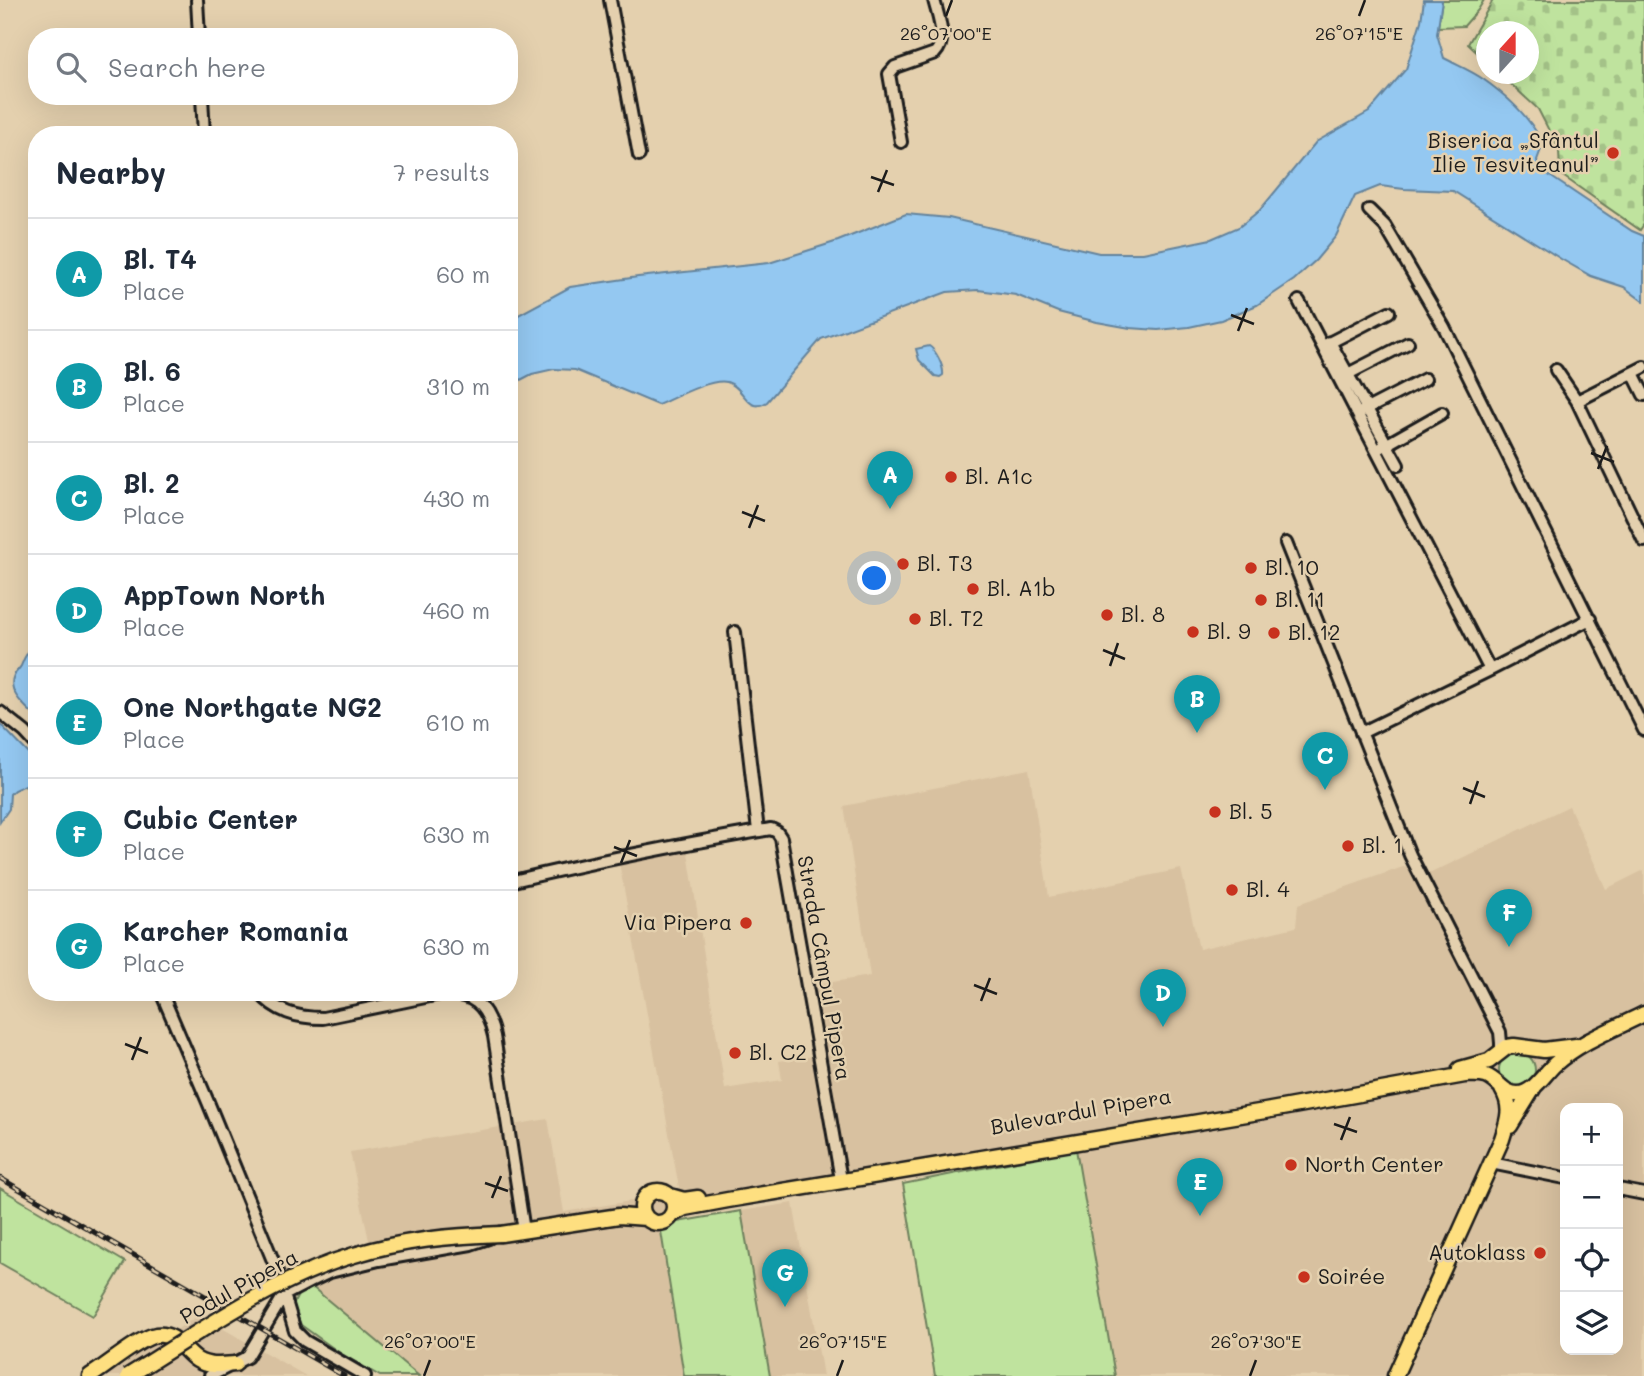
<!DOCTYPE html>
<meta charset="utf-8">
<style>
body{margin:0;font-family:Mali,sans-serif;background:#f2f2f3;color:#1f2937}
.controls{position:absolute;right:21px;bottom:21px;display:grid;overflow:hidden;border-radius:14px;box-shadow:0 7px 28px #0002}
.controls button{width:63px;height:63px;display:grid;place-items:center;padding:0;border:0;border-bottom:2px solid #e0e1e3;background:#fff;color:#1f2937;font:35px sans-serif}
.compass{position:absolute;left:1476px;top:21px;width:63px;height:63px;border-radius:50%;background:#fff;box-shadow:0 7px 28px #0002;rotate:21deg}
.you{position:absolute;left:875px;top:579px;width:24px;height:24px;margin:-18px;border:5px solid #fff;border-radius:50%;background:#1a73e8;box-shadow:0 0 0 10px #1a73e833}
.badge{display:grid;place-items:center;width:46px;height:46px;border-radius:50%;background:#2563eb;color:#fff;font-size:23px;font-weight:700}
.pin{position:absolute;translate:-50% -58px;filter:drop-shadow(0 2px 4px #0008)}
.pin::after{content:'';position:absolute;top:37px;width:24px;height:21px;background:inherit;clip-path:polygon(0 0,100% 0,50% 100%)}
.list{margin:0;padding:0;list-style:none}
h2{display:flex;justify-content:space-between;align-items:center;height:91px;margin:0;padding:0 28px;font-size:30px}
h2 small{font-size:23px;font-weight:400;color:#747a83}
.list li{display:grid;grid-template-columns:46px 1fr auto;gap:21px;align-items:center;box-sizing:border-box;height:112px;padding:0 28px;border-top:2px solid #e0e1e3}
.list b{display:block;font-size:26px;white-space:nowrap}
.list p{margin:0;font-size:23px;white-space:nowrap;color:#747a83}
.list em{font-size:23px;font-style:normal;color:#747a83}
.icon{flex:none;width:38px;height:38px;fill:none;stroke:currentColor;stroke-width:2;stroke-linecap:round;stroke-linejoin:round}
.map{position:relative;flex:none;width:1644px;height:1376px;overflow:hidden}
.search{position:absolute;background:#fff;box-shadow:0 7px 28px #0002;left:28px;top:28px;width:490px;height:77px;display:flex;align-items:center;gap:18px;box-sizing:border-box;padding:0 24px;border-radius:28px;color:#747a83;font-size:26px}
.panel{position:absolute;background:#fff;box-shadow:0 7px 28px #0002;left:28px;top:126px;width:490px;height:875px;border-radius:28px}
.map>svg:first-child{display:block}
.built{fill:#d8c1a0;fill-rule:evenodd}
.green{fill:#bfe39e;stroke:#6e805d;stroke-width:2}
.cemetery{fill:url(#cemetery-stones);stroke:#6e805d;stroke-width:2}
.water{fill:#94c8f1;stroke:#64839c;stroke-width:2}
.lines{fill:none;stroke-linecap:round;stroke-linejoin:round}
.minor-casing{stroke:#1c1c1c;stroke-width:16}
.major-casing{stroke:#1c1c1c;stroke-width:19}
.minor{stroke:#e4d0ae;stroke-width:10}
.major{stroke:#fedf80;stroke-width:14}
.rail-casing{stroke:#1c1c1c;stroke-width:5}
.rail{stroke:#e4d0ae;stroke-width:2.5;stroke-dasharray:8;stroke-linecap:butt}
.major-bridge-casing{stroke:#1c1c1c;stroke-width:19;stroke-linecap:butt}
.major-bridge{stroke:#fedf80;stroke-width:14}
.ticks{fill:none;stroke:#1c1c1c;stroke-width:2.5}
.poi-dot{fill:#c8321e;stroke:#e4d0ae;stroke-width:2.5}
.labels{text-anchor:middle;stroke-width:5;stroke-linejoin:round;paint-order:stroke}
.poi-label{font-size:21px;fill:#1c1c1c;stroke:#e4d0ae;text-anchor:start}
.street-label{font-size:21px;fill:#1c1c1c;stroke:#e4d0ae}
.ticks-label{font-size:18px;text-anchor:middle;fill:#1c1c1c;stroke:#e4d0ae;stroke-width:5;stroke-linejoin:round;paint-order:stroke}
</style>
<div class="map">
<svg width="1644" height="1376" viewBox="0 0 1644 1376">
<defs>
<pattern id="cemetery-stones" width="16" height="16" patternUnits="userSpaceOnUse" patternTransform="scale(1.75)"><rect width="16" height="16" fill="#bfe39e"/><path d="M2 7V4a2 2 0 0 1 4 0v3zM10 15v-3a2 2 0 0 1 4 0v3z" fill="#a4c288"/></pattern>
</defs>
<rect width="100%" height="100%" fill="#e4d0ae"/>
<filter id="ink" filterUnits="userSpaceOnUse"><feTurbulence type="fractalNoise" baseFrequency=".0143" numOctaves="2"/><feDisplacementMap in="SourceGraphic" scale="14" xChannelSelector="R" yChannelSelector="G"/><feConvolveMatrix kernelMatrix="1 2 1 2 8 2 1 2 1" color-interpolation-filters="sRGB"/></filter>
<g filter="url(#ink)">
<!-- built -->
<path class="built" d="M 1029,769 L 1049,897 L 1181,869 L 1199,949 L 1296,927 L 1298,904 L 1403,867 L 1431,873 L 1569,806 L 1606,889 L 1644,870 L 1644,1376 L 1115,1376 L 1076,1149 L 660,1221 L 684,1376 L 420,1376 L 311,1286 L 322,1279 L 374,1264 L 350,1152 L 548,1119 L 564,1212 L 680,1193 L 619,862 L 687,846 L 725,1089 L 782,1080 L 779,1061 L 814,1056 L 802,987 L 870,976 L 844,806 ZM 1565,1108 L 1618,1108 L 1618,1350 L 1565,1350 Z
M 793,1203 L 823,1376 L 770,1376 L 741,1211 Z
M 199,1315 L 306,1376 L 81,1376 L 173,1332 Z"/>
<!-- green -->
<path class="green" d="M 1442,0 L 1484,0 L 1478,10 L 1464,26 L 1438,27 Z
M1499 1070a18 18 0 1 1 36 0a18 18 0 1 1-36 0Z
M 1076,1149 L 1115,1376 L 935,1376 L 903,1184 Z
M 0,1188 L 125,1262 L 93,1316 L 0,1263 Z
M 741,1211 L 770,1376 L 684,1376 L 660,1225 Z
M 311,1286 L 419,1376 L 380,1376 L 340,1353 L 301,1325 L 293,1305 L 298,1295 Z"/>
<!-- cemetery -->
<path class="cemetery" d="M 1493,0 L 1644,0 L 1644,224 L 1640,230 L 1560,174 L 1559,150 L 1538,109 L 1500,74 L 1528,74 L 1528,32 L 1486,32 L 1486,61 L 1468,44 Z"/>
<!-- water -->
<path class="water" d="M 1424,0 L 1442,0 L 1437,34 L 1444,58 C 1457,65 1472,71 1483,79 C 1507,96 1531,118 1543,144 L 1537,160 L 1538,168 L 1632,231 L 1644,236 L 1644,302 L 1624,287 L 1591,276 L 1561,259 L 1453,191 L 1404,189 L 1380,186 L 1355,196 L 1336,236 L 1316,260 L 1294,280 L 1257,305 L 1221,320 L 1189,327 L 1158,330 L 1130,328 L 1097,322 L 1058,312 L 1016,295 L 978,290 L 947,292 L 821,339 L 767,402 C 747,415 745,387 727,382 C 711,378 674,398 658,405 L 575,370 L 554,369 L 532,374 L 509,386 L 509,320 L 570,287 L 638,277 L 769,263 L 838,241 L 906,214 L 949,218 L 1099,253 L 1143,253 L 1211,239 L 1239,227 L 1260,210 L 1316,142 L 1369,112 L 1406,69 L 1421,21 Z
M 929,346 C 936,350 944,367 943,375 L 940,377 L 935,376 L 919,360 L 916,349 Z
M 37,642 L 37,718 C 26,707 6,692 14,675 C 16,672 19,669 21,666 C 25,655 28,651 37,642 Z
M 0,724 L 33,758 L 35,771 L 30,783 L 14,790 L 10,794 L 9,809 L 0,822 Z"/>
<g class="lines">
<defs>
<path id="minor" d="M 197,0 L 199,37
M 610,0 L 639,155
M 202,96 L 204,135
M 901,142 L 889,74 L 895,67 L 935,53 C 948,40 938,17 934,0
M 1369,210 L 1385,226 L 1444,327 L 1644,730
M 1299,301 L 1490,670
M 1330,342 L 1398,465
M 1325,345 L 1389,312
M 1556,370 L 1577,401 L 1644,541
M 1633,373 L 1644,395
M 1342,377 L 1408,343
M 1577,401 L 1644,367
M 1363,411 L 1425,379
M 1382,447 L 1442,413
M 1286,543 L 1410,855 L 1500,1032 L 1501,1043 L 1501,1052
M 735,632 L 758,831
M 0,712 L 25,732 L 37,745
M 1361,733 L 1490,670 L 1590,619
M 509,882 C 596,861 683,844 771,829 L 777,832 L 781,838 L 840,1174
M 161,992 L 208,1102 L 276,1268 L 295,1331 L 305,1341 L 365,1376
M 259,992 C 276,1012 297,1018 323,1018 L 440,994 C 473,992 487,1005 494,1036 L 524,1231
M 1491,1163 L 1565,1178
M 1618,1189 L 1644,1194
M 210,1376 L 247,1357 L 284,1295 L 309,1282 L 330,1272 L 379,1260 L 471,1244 L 489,1238"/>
<path id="major" d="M 1460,1069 L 1489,1061 L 1507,1047 L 1514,1046 L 1544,1050 L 1576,1046
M 1510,1126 L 1534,1087
M642 1207a16 16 0 1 1 32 0a16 16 0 1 1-32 0Z
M 670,1196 L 684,1200 L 698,1198
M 673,1214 L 685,1208 L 728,1200 L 1265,1111 L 1465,1075 C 1472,1075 1479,1074 1486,1076 C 1499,1081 1503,1094 1518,1094 C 1534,1093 1544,1074 1555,1064 C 1581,1041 1614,1029 1644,1014
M 501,1234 L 619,1216 L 646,1218
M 90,1376 C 107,1366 139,1338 156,1335 C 176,1332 183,1351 197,1360 C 208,1367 223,1365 235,1364
M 1395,1376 L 1502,1139 C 1508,1120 1513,1107 1502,1089"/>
</defs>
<!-- minor casing -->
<use href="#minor" class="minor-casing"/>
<!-- major casing -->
<use href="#major" class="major-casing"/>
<!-- minor -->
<use href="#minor" class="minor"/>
<!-- major -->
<use href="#major" class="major"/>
<defs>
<path id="rail" d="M 0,1178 L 344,1376"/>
</defs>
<!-- rail casing -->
<use href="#rail" class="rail-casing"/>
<!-- rail -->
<use href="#rail" class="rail"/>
<defs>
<path id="major-bridge" d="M 128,1376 C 200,1332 271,1280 354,1255 C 404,1240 449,1236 501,1234"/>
</defs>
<!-- major-bridge casing -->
<use href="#major-bridge" class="major-bridge-casing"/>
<!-- major-bridge -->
<use href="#major-bridge" class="major-bridge"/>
</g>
</g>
<!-- ticks -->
<path class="ticks" d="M 946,16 L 952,0M 1359,16 L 1365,0M 871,177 L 894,185M 878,192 L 887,170M 1231,315 L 1254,324M 1238,331 L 1247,308M 1591,453 L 1614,462M 1598,469 L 1607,446M 742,512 L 765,521M 749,528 L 758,505M 1103,650 L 1125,659M 1110,666 L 1118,643M 1463,788 L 1485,797M 1470,804 L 1478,781M 614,847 L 637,856M 621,863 L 630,840M 974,985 L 997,994M 981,1001 L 990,978M 125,1044 L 148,1053M 132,1060 L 141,1037M 1334,1124 L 1357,1132M 1341,1140 L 1350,1117M 485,1183 L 508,1191M 492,1198 L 501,1176M 424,1376 L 430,1360M 837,1376 L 843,1360M 1250,1376 L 1256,1360"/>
<!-- markers -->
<g class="poi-dot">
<circle cx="1613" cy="153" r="7"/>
<circle cx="951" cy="477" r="7"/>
<circle cx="903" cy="564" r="7"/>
<circle cx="1251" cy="568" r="7"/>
<circle cx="973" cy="589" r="7"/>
<circle cx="1261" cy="600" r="7"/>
<circle cx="1107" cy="615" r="7"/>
<circle cx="915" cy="619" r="7"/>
<circle cx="1193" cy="632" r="7"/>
<circle cx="1274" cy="633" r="7"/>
<circle cx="1215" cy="812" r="7"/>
<circle cx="1348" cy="846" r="7"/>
<circle cx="1232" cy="890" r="7"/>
<circle cx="746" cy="923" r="7"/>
<circle cx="735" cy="1053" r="7"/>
<circle cx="1291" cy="1165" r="7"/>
<circle cx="1540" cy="1253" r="7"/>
<circle cx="1304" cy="1277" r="7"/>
</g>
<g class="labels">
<!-- poi labels -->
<g class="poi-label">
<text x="1599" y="148" text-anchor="end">Biserica „Sfântul<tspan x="1599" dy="24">Ilie Tesviteanul”</tspan></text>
<text x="965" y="484">Bl. A1c</text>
<text x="917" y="571">Bl. T3</text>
<text x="1265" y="575">Bl. 10</text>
<text x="987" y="596">Bl. A1b</text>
<text x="1275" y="607">Bl. 11</text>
<text x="1121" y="622">Bl. 8</text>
<text x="929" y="626">Bl. T2</text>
<text x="1207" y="639">Bl. 9</text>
<text x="1288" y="640">Bl. 12</text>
<text x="1229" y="819">Bl. 5</text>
<text x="1362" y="853">Bl. 1</text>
<text x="1246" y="897">Bl. 4</text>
<text x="732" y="930" text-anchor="end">Via Pipera</text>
<text x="749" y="1060">Bl. C2</text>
<text x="1305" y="1172">North Center</text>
<text x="1526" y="1260" text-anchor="end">Autoklass</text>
<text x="1318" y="1284">Soirée</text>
</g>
<!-- street labels -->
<g class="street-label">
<text transform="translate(824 968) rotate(80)" y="7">Strada Câmpul Pipera</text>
<text transform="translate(1081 1112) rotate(-10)" y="7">Bulevardul Pipera</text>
<text transform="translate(239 1287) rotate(-29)" y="7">Podul Pipera</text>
</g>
</g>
<g class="ticks-label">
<text x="946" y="40">26°07'00"E</text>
<text x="1359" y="40">26°07'15"E</text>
<text x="430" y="1348">26°07'00"E</text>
<text x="843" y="1348">26°07'15"E</text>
<text x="1256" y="1348">26°07'30"E</text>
</g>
</svg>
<div class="controls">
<button>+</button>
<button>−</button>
<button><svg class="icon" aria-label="locate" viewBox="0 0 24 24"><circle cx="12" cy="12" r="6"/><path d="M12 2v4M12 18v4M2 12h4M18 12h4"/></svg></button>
<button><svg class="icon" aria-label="layers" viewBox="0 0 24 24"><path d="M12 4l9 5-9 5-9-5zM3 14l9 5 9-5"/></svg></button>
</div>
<svg class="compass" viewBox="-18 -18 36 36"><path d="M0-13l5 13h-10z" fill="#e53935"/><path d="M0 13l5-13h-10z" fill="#747a83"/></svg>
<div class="you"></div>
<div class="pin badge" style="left:890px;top:509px;background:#0f9aa8">A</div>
<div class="pin badge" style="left:1197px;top:733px;background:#0f9aa8">B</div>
<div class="pin badge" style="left:1325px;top:790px;background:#0f9aa8">C</div>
<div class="pin badge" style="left:1163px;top:1027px;background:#0f9aa8">D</div>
<div class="pin badge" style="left:1200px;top:1216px;background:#0f9aa8">E</div>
<div class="pin badge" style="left:1509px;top:947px;background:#0f9aa8">F</div>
<div class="pin badge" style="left:785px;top:1307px;background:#0f9aa8">G</div>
<div class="search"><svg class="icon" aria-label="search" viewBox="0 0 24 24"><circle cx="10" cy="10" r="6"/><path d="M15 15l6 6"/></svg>Search here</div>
<section class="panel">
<h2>Nearby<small>7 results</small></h2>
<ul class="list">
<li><span class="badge" style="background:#0f9aa8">A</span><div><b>Bl. T4</b><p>Place</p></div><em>60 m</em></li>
<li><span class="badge" style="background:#0f9aa8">B</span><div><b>Bl. 6</b><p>Place</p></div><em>310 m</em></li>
<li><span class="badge" style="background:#0f9aa8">C</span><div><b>Bl. 2</b><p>Place</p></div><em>430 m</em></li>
<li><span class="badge" style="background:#0f9aa8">D</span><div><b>AppTown North</b><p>Place</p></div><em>460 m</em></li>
<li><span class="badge" style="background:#0f9aa8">E</span><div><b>One Northgate NG2</b><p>Place</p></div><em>610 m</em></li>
<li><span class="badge" style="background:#0f9aa8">F</span><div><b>Cubic Center</b><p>Place</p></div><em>630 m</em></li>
<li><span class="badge" style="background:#0f9aa8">G</span><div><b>Karcher Romania</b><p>Place</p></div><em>630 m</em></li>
</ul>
</section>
</div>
